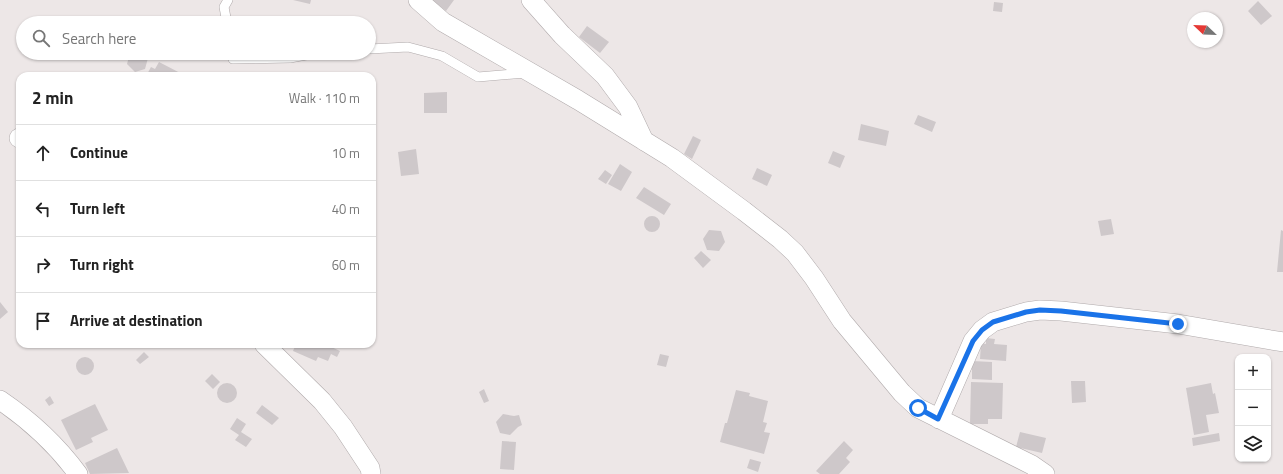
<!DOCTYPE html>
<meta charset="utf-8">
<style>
body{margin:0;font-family:"Titillium Web",sans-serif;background:#f2f2f2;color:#222}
.controls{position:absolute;right:12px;bottom:12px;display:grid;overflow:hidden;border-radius:8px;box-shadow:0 1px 3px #0004}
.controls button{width:36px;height:36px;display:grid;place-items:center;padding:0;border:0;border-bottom:1px solid #e0e0e0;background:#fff;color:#222;font:20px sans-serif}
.compass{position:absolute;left:1187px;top:12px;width:36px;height:36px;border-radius:50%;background:#fff;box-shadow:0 1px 3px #0004;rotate:293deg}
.stop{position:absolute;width:12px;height:12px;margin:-9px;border:3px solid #1a73e8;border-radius:50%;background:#fff}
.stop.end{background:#1a73e8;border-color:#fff;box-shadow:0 1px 4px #0008}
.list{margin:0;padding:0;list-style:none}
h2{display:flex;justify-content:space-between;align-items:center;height:52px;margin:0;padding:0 16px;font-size:17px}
h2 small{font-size:13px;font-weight:400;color:#767676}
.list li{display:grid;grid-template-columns:26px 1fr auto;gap:12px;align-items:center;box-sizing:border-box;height:56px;padding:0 16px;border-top:1px solid #e0e0e0}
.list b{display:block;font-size:15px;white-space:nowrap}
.list em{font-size:13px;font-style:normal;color:#767676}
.icon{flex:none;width:22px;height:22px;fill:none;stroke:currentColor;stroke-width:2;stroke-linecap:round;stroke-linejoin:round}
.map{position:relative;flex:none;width:1283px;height:474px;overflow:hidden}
.search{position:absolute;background:#fff;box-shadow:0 1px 3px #0004;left:16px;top:16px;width:360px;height:44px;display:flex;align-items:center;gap:10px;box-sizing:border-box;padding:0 14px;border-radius:22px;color:#767676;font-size:15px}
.panel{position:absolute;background:#fff;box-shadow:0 1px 3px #0004;left:16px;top:72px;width:360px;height:276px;border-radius:12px}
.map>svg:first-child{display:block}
.building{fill:#cec8ca}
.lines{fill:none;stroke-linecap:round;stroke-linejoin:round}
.lane-casing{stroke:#b0aaab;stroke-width:10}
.street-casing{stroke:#b0aaab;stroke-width:20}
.lane{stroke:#fff;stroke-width:9}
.street{stroke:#fff;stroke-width:19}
.route{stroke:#1a73e8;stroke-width:5}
</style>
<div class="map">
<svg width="1283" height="474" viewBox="0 0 1283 474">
<rect width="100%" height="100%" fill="#ede7e7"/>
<!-- building -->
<path class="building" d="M 293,0 L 311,0 L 310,4 Z
M 432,0 L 454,0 L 446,11 Z
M 1258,1 L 1272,16 L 1261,25 L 1248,11 Z
M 994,2 L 1003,3 L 1002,12 L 993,11 Z
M 587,26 L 609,42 L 600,53 L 579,37 Z
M 130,53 L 143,53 L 148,58 L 145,69 L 135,72 L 127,64 Z
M 159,62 L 186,76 L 146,76 L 151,67 L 155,69 Z
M 447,92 L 447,113 L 424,113 L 424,93 Z
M 918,115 L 936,122 L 932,132 L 914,124 Z
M 861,124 L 889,131 L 886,146 L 858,140 Z
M 693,136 L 701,140 L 692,159 L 684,154 Z
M 416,149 L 419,174 L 401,176 L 398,152 Z
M 833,151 L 845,156 L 840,168 L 828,163 Z
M 620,164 L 632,172 L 621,191 L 608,184 Z
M 757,168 L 772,175 L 767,186 L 752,179 Z
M 605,170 L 612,175 L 606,184 L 598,179 Z
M 644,187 L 671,204 L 664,215 L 636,198 Z
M644 224a8 8 0 1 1 16 0a8 8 0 1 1-16 0Z
M 1111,219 L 1114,234 L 1101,236 L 1098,221 Z
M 709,230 L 721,231 L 725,242 L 719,251 L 707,250 L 703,239 Z
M 1281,230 L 1283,231 L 1283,272 L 1277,272 Z
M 701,251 L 711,260 L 703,268 L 694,258 Z
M 0,302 L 8,312 L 0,319 Z
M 986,338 L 995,339 L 994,344 L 1007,345 L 1006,361 L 980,359 L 981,343 L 986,344 Z
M 296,344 L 325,344 L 340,351 L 337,357 L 331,354 L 328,361 L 318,357 L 316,361 L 293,351 Z
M 144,352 L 149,357 L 140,364 L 136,360 Z
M 660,354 L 669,356 L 666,367 L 657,365 Z
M76 366a9 9 0 1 1 18 0a9 9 0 1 1-18 0Z
M 972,361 L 992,362 L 992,380 L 972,379 Z
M 212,374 L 220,382 L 213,389 L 205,381 Z
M 1071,381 L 1085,381 L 1086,402 L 1072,403 Z
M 971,382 L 1003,383 L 1002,419 L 988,419 L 988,424 L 970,424 Z
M217 393a10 10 0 1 1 20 0a10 10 0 1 1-20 0Z
M 1211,383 L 1213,394 L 1215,393 L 1219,413 L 1206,415 L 1209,432 L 1194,435 L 1186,388 Z
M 484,389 L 489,401 L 484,403 L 479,392 Z
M 736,390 L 750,393 L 749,396 L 768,401 L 763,422 L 767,423 L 764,432 L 770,433 L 764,454 L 720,442 L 725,423 L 727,423 Z
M 50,396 L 54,403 L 49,406 L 45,400 Z
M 95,404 L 108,430 L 91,438 L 93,442 L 76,450 L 61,420 Z
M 262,405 L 279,418 L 272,425 L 256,413 Z
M 503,414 L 514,416 L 519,415 L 522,425 L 518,427 L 510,435 L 500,433 L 496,422 Z
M 237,418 L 246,424 L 241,432 L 252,439 L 246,447 L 235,440 L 239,435 L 230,429 Z
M 1020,432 L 1046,438 L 1042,453 L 1016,447 Z
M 1219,433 L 1220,441 L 1193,446 L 1192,438 Z
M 502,441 L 516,442 L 514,470 L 500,469 Z
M 844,441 L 853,450 L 846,458 L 850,462 L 839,474 L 820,474 L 816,471 Z
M 117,448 L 129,473 L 90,474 L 85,463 Z
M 750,459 L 761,462 L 758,472 L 747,468 Z"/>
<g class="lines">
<defs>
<path id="lane" d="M 227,23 L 224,7 L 228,0
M 369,49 L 408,47 L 442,56 L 478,77 L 525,73
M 232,53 L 233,59 L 290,58 L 317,53"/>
<path id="street" d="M 418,0 L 443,22 L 578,100 L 672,158 L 744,211 L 780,239 L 795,253 L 814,278 L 842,321 L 902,393 L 918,408 L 1032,465 L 1045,474
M 531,0 L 562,35 L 605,76 L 628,107 L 644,141
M 19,138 L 20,138
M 264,344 L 322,401 L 343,427 L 370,468 L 371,474
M 0,400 C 31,421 56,444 78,474
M 939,419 L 973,341 L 982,330 L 993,322 L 1026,312 L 1040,310 L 1061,311 L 1178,324 L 1283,342"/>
</defs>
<!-- lane casing -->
<use href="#lane" class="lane-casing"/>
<!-- street casing -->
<use href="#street" class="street-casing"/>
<!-- lane -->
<use href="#lane" class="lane"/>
<!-- street -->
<use href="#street" class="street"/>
</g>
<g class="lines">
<!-- route -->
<path class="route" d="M 918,408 L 938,419 L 973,341 L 982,330 L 993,322 L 1026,312 L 1040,310 L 1061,311 L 1178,324"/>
</g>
</svg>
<div class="controls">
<button>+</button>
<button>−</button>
<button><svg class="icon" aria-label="layers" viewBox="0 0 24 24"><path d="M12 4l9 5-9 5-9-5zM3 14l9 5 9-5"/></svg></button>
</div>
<svg class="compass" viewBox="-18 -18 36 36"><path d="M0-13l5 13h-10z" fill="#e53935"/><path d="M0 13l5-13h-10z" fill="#767676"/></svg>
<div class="stop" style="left:918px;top:408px"></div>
<div class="stop end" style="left:1178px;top:324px"></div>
<div class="search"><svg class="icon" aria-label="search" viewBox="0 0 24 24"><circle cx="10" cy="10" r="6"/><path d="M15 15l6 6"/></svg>Search here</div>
<section class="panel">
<h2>2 min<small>Walk · 110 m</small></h2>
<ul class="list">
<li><svg class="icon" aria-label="ahead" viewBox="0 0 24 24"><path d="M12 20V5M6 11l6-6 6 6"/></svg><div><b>Continue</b></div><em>10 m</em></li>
<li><svg class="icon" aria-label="left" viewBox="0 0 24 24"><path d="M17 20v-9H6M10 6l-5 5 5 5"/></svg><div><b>Turn left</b></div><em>40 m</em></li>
<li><svg class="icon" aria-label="right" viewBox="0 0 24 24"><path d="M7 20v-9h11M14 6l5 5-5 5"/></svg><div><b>Turn right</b></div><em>60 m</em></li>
<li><svg class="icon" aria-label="arrive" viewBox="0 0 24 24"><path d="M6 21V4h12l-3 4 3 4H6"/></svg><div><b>Arrive at destination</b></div></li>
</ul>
</section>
</div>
